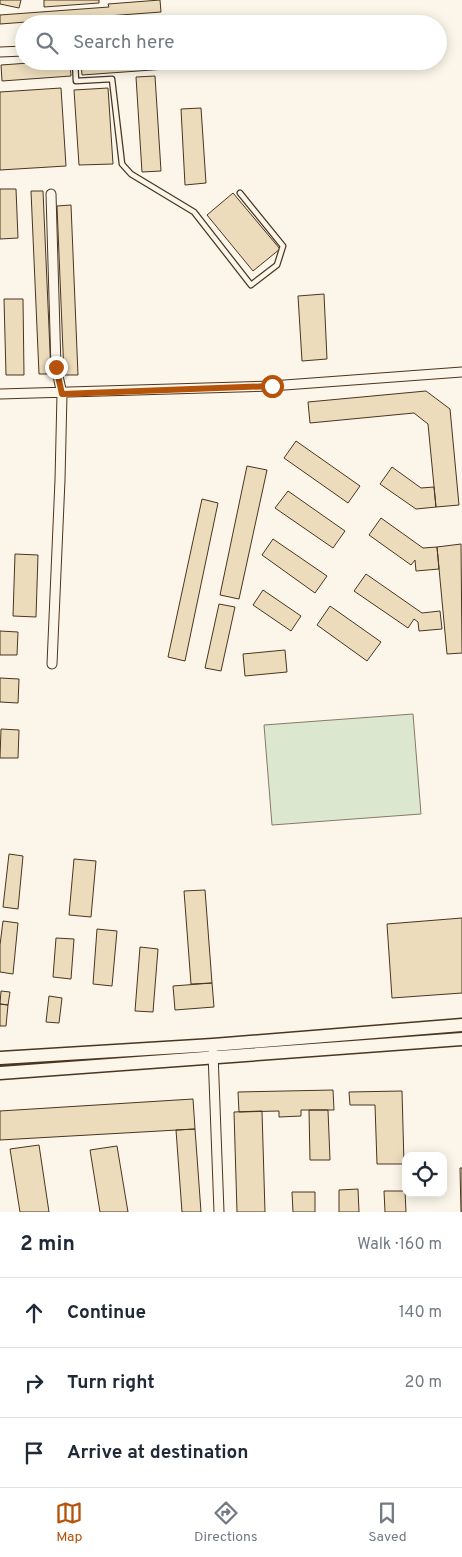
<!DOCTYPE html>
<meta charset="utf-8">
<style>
body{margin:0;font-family:Overpass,sans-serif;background:#f6f6f7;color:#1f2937}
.controls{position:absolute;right:15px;bottom:15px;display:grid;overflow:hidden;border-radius:10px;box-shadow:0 2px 12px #0003}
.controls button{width:45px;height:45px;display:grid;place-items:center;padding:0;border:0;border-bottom:1px solid #e0e1e3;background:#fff;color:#1f2937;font:25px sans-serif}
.stop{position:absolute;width:15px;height:15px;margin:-11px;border:4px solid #b45309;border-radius:50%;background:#fff}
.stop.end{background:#b45309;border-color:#fff;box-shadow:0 1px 5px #0008}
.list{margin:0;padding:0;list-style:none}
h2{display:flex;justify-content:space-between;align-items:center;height:65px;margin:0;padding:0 20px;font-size:21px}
h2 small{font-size:16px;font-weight:400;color:#747a83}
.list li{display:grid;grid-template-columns:32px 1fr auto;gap:15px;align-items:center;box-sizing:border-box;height:70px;padding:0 20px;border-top:1px solid #e0e1e3}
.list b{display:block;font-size:19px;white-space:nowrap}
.list em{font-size:16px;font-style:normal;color:#747a83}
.icon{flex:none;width:28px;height:28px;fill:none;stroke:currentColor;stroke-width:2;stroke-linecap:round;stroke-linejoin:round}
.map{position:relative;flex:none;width:462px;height:1212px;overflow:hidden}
.search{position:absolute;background:#fff;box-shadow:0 2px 12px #0003;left:15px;right:15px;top:15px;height:55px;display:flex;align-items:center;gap:12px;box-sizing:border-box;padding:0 18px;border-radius:28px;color:#747a83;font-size:19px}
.sheet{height:275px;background:#fff}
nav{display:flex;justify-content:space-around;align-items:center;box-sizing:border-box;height:70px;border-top:1px solid #e0e1e3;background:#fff;font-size:14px;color:#747a83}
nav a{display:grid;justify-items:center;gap:2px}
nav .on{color:#b45309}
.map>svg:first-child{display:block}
.green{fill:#dce7d0;stroke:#887966}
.building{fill:#ecdcbc;stroke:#4a3520}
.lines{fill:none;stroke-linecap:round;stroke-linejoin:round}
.lane-casing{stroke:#4a3520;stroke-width:7}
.street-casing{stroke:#4a3520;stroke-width:11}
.secondary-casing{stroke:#4a3520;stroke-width:15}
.lane{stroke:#fbf6e9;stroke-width:4.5}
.street{stroke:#fbf6e9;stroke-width:9}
.secondary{stroke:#fbf6e9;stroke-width:12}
.route{stroke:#b45309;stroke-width:6}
</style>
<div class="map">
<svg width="462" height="1212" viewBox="0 0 462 1212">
<rect width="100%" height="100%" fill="#fbf6e9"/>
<!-- green -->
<path class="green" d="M 413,714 L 421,814 L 272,825 L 264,725 Z"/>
<!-- building -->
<path class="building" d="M 0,0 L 21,0 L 19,8 L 0,4 Z
M 44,0 L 99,0 L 99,3 L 44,7 Z
M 160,0 L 161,12 L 0,24 L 0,15 L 109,7 L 108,4 Z
M 57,61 L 70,61 L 71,76 L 2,81 L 1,65 Z
M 81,61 L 165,61 L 166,69 L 82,75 Z
M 155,76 L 161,171 L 142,172 L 136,77 Z
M 61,88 L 66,166 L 0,170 L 0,92 Z
M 108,88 L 113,164 L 79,165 L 74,90 Z
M 201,108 L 206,183 L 185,185 L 181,109 Z
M 0,189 L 16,189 L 18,238 L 0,239 Z
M 31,191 L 43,191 L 51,374 L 39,374 Z
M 233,193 L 280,249 L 253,271 L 207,215 Z
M 71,205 L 78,375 L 64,375 L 57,206 Z
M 324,294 L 327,359 L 302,361 L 298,296 Z
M 4,299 L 23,299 L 24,375 L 6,375 Z
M 426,391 L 450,409 L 459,505 L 436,507 L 428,424 L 414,413 L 310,423 L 308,402 Z
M 296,441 L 360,486 L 348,503 L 284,458 Z
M 247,466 L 267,470 L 239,599 L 220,595 Z
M 392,467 L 421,488 L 434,487 L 436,507 L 416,509 L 380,484 Z
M 288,491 L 345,531 L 333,548 L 275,508 Z
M 202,499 L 218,503 L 185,661 L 168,657 Z
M 381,518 L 423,548 L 437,547 L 439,569 L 416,571 L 415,560 L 411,565 L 369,535 Z
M 273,539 L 327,576 L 315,593 L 262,555 Z
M 461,544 L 462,653 L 447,654 L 437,547 Z
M 15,554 L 38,555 L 36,617 L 13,616 Z
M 366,574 L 422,613 L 440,611 L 442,629 L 419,631 L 418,622 L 414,619 L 408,628 L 354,591 Z
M 263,590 L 301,616 L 291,631 L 253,605 Z
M 219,604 L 235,607 L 221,671 L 205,668 Z
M 330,606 L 381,642 L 367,661 L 317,625 Z
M 0,631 L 18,632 L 17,655 L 0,655 Z
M 285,650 L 287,672 L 245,676 L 243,654 Z
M 0,678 L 19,679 L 18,703 L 0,702 Z
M 1,729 L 19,730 L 18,758 L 0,758 Z
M 9,854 L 23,856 L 18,909 L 3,907 Z
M 74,859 L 96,861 L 91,917 L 69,915 Z
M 205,890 L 212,983 L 191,984 L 184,891 Z
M 462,918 L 462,993 L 392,998 L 387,924 Z
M 3,921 L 18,923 L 13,974 L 0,972 L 0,945 Z
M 97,929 L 117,931 L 112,986 L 93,984 Z
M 56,938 L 74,939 L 71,979 L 53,977 Z
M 140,947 L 158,949 L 153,1012 L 135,1011 Z
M 212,983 L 214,1007 L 175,1010 L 173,986 Z
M 1,991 L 10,992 L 8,1005 L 0,1004 Z
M 49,996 L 62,998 L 59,1023 L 46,1022 Z
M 0,1004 L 8,1005 L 6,1026 L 0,1026 Z
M 333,1090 L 334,1110 L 301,1110 L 301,1116 L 279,1117 L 279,1111 L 239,1112 L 238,1092 Z
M 402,1091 L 404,1164 L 377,1164 L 375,1105 L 350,1105 L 349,1092 Z
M 193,1099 L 195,1129 L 0,1140 L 0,1111 Z
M 309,1110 L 328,1110 L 330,1160 L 310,1160 Z
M 262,1111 L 265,1212 L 237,1212 L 234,1112 Z
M 195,1129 L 201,1212 L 182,1212 L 176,1130 Z
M 39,1145 L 49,1212 L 20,1212 L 10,1149 Z
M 117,1146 L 128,1212 L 100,1212 L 90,1150 Z
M 460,1168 L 462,1168 L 462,1212 L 461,1212 Z
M 358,1189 L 359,1212 L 339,1212 L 339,1190 Z
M 384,1191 L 405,1191 L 406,1212 L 385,1212 Z
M 292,1192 L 315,1192 L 315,1212 L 293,1212 Z"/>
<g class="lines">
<defs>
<path id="lane" d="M 75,61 L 76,81 L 112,79 L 122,164 L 131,174 L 194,212 L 251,285 L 277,265 L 283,246 L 240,193"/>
<path id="street" d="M 0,52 L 24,51
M 51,194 L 56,367 L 62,394 L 60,480 L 52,664
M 0,394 L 271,386 L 462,372
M 213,1053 L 219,1212"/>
<path id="secondary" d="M 0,1058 L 213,1045 L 462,1025
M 0,1073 L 462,1039"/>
</defs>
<!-- lane casing -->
<use href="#lane" class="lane-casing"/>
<!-- street casing -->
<use href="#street" class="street-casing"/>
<!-- secondary casing -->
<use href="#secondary" class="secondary-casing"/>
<!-- lane -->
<use href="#lane" class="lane"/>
<!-- street -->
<use href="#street" class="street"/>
<!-- secondary -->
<use href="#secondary" class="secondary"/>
</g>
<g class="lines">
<!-- route -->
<path class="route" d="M 56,367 L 62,394 L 272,386"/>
</g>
</svg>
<div class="controls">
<button><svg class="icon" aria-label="locate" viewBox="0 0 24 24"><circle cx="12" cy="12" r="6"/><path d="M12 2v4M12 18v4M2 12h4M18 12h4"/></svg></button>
</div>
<div class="stop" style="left:272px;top:386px"></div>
<div class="stop end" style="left:56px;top:367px"></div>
<div class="search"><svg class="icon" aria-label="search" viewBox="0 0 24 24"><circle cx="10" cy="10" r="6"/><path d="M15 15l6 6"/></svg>Search here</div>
</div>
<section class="sheet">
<h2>2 min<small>Walk · 160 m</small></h2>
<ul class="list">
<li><svg class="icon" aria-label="ahead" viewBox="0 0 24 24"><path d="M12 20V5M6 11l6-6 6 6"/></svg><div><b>Continue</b></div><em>140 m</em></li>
<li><svg class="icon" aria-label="right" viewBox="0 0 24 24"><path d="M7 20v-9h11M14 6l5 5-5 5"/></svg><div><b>Turn right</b></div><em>20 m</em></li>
<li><svg class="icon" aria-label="arrive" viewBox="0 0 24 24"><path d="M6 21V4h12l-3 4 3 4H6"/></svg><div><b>Arrive at destination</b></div></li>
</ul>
</section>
<nav>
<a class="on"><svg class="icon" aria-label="map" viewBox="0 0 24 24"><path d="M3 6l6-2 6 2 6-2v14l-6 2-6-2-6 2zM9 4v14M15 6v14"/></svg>Map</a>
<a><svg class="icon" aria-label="directions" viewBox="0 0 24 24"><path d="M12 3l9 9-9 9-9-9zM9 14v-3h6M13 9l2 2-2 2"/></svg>Directions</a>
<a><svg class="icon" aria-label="saved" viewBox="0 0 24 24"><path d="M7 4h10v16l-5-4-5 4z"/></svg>Saved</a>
</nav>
